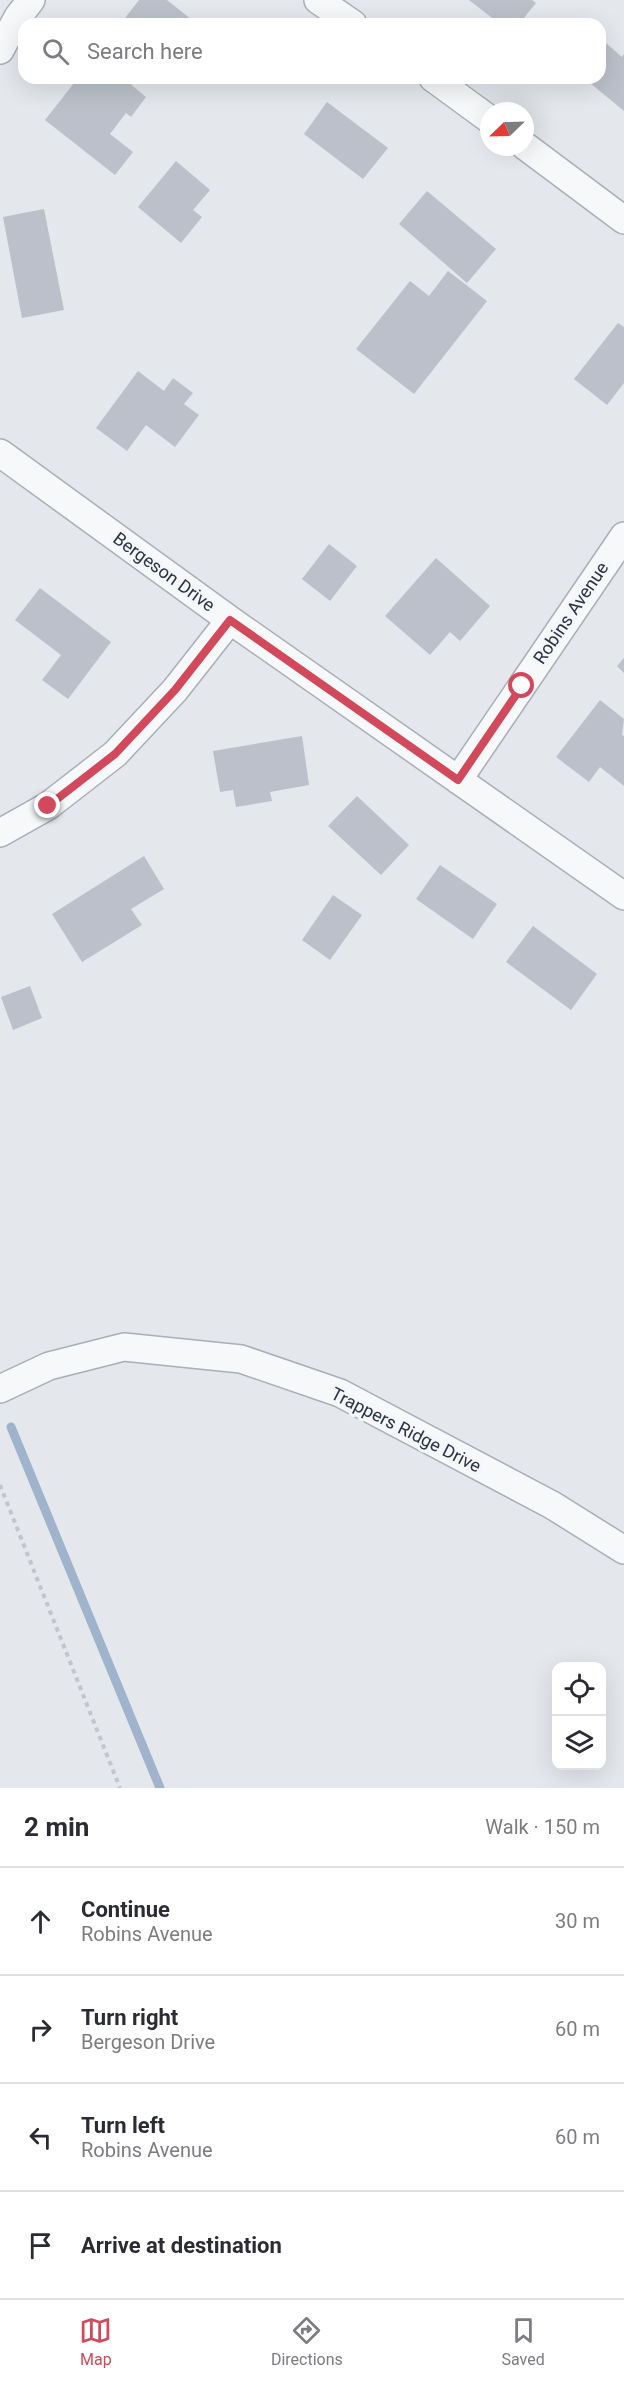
<!DOCTYPE html>
<meta charset="utf-8">
<style>
body{margin:0;font-family:Roboto,sans-serif;background:#f2f2f3;color:#2b2b33}
.controls{position:absolute;right:18px;bottom:18px;display:grid;overflow:hidden;border-radius:12px;box-shadow:0 6px 24px #0002}
.controls button{width:54px;height:54px;display:grid;place-items:center;padding:0;border:0;border-bottom:2px solid #e1e1e2;background:#fff;color:#2b2b33;font:30px sans-serif}
.compass{position:absolute;left:480px;top:102px;width:54px;height:54px;border-radius:50%;background:#fff;box-shadow:0 6px 24px #0002;rotate:247deg}
.stop{position:absolute;width:18px;height:18px;margin:-14px;border:4px solid #d1495b;border-radius:50%;background:#fff}
.stop.end{background:#d1495b;border-color:#fff;box-shadow:0 2px 6px #0008}
.list{margin:0;padding:0;list-style:none}
h2{display:flex;justify-content:space-between;align-items:center;height:78px;margin:0;padding:0 24px;font-size:26px}
h2 small{font-size:20px;font-weight:400;color:#7c7c81}
.list li{display:grid;grid-template-columns:39px 1fr auto;gap:18px;align-items:center;box-sizing:border-box;height:108px;padding:0 24px;border-top:2px solid #e1e1e2}
.list b{display:block;font-size:22px;white-space:nowrap}
.list p{margin:0;font-size:20px;white-space:nowrap;color:#7c7c81}
.list em{font-size:20px;font-style:normal;color:#7c7c81}
.icon{flex:none;width:33px;height:33px;fill:none;stroke:currentColor;stroke-width:2;stroke-linecap:round;stroke-linejoin:round}
.map{position:relative;flex:none;width:624px;height:1788px;overflow:hidden}
.search{position:absolute;background:#fff;box-shadow:0 6px 24px #0002;left:18px;right:18px;top:18px;height:66px;display:flex;align-items:center;gap:15px;box-sizing:border-box;padding:0 21px;border-radius:18px;color:#7c7c81;font-size:22px}
.sheet{height:510px;background:#fff}
nav{display:flex;justify-content:space-around;align-items:center;box-sizing:border-box;height:84px;border-top:2px solid #e1e1e2;background:#fff;font-size:16px;color:#7c7c81}
nav a{display:grid;justify-items:center;gap:3px}
nav .on{color:#d1495b}
.map>svg:first-child{display:block}
.lines{fill:none;stroke-linecap:round;stroke-linejoin:round}
.stream{stroke:#9fb4cc;stroke-width:9}
.building{fill:#bbc0ca}
.minor-casing{stroke:#a9aeb7;stroke-width:30}
.path{stroke:#c2c5cb;stroke-width:4;stroke-dasharray:4.5 4.5;stroke-linecap:butt}
.minor{stroke:#f7f8fa;stroke-width:27}
.route{stroke:#d1495b;stroke-width:8}
.labels{text-anchor:middle;stroke-width:6;stroke-linejoin:round;paint-order:stroke}
.street-label{font-size:18px;fill:#2b3445;stroke:#f4f6f9}
</style>
<div class="map">
<svg width="624" height="1788" viewBox="0 0 624 1788">
<rect width="100%" height="100%" fill="#e4e7ec"/>
<g class="lines">
<!-- stream -->
<path class="stream" d="M 11,1427 L 160,1788"/>
</g>
<!-- building -->
<path class="building" d="M 139,0 L 167,0 L 197,24 L 132,24 L 125,18 Z
M 469,0 L 532,0 L 536,3 L 519,24 L 500,24 Z
M 600,38 L 622,57 L 624,54 L 624,111 L 584,78 L 600,78 Z
M 78,78 L 123,78 L 146,97 L 131,117 L 126,113 L 110,134 L 133,152 L 115,175 L 45,120 Z
M 327,102 L 388,148 L 363,179 L 304,134 Z
M 176,161 L 210,190 L 193,210 L 202,217 L 181,243 L 138,207 Z
M 427,191 L 496,249 L 467,283 L 399,224 Z
M 44,209 L 64,310 L 22,318 L 3,217 Z
M 448,271 L 487,301 L 414,394 L 356,349 L 410,281 L 429,296 Z
M 618,323 L 624,327 L 624,383 L 607,405 L 574,379 Z
M 138,371 L 164,391 L 173,378 L 193,393 L 184,404 L 199,415 L 175,447 L 146,425 L 127,451 L 96,428 Z
M 329,544 L 357,566 L 330,601 L 302,579 Z
M 436,558 L 490,606 L 460,641 L 450,632 L 430,655 L 385,616 Z
M 40,588 L 111,642 L 68,699 L 42,680 L 61,655 L 15,620 Z
M 624,658 L 624,673 L 617,666 Z
M 600,700 L 624,719 L 622,735 L 624,736 L 624,786 L 600,767 L 589,782 L 556,757 Z
M 302,736 L 309,785 L 270,792 L 272,801 L 236,807 L 233,790 L 220,792 L 213,751 Z
M 357,796 L 409,845 L 381,875 L 328,826 Z
M 144,856 L 164,889 L 131,909 L 142,925 L 82,962 L 52,914 Z
M 440,865 L 497,904 L 473,939 L 416,899 Z
M 333,895 L 362,915 L 330,960 L 302,940 Z
M 533,926 L 597,974 L 571,1010 L 506,962 Z
M 30,986 L 42,1018 L 13,1030 L 1,997 Z"/>
<g class="lines">
<defs>
<path id="minor" d="M 318,0 L 353,24
M 0,50 L 18,17 L 31,0
M 433,78 L 489,119
M 525,146 L 624,220
M 0,453 L 230,620 L 624,896
M 458,780 L 624,536
M 0,833 L 48,806 L 115,754 L 175,690 L 230,620
M 0,1389 L 49,1366 L 124,1347 L 241,1359 L 340,1393 L 552,1505 L 624,1550"/>
</defs>
<!-- minor casing -->
<use href="#minor" class="minor-casing"/>
<!-- path -->
<path class="path" d="M 0,1485 L 120,1788"/>
<!-- minor -->
<use href="#minor" class="minor"/>
</g>
<g class="lines">
<!-- route -->
<path class="route" d="M 48,806 L 115,754 L 175,690 L 230,620 L 458,780 L 522,686"/>
</g>
<g class="labels">
<!-- street labels -->
<g class="street-label">
<text transform="translate(164 572) rotate(36)" y="6">Bergeson Drive</text>
<text transform="translate(571 613) rotate(-56)" y="6">Robins Avenue</text>
<text transform="translate(406 1430) rotate(27)" y="6">Trappers Ridge Drive</text>
</g>
</g>
</svg>
<div class="controls">
<button><svg class="icon" aria-label="locate" viewBox="0 0 24 24"><circle cx="12" cy="12" r="6"/><path d="M12 2v4M12 18v4M2 12h4M18 12h4"/></svg></button>
<button><svg class="icon" aria-label="layers" viewBox="0 0 24 24"><path d="M12 4l9 5-9 5-9-5zM3 14l9 5 9-5"/></svg></button>
</div>
<svg class="compass" viewBox="-18 -18 36 36"><path d="M0-13l5 13h-10z" fill="#e53935"/><path d="M0 13l5-13h-10z" fill="#7c7c81"/></svg>
<div class="stop" style="left:522px;top:686px"></div>
<div class="stop end" style="left:48px;top:806px"></div>
<div class="search"><svg class="icon" aria-label="search" viewBox="0 0 24 24"><circle cx="10" cy="10" r="6"/><path d="M15 15l6 6"/></svg>Search here</div>
</div>
<section class="sheet">
<h2>2 min<small>Walk · 150 m</small></h2>
<ul class="list">
<li><svg class="icon" aria-label="ahead" viewBox="0 0 24 24"><path d="M12 20V5M6 11l6-6 6 6"/></svg><div><b>Continue</b><p>Robins Avenue</p></div><em>30 m</em></li>
<li><svg class="icon" aria-label="right" viewBox="0 0 24 24"><path d="M7 20v-9h11M14 6l5 5-5 5"/></svg><div><b>Turn right</b><p>Bergeson Drive</p></div><em>60 m</em></li>
<li><svg class="icon" aria-label="left" viewBox="0 0 24 24"><path d="M17 20v-9H6M10 6l-5 5 5 5"/></svg><div><b>Turn left</b><p>Robins Avenue</p></div><em>60 m</em></li>
<li><svg class="icon" aria-label="arrive" viewBox="0 0 24 24"><path d="M6 21V4h12l-3 4 3 4H6"/></svg><div><b>Arrive at destination</b></div></li>
</ul>
</section>
<nav>
<a class="on"><svg class="icon" aria-label="map" viewBox="0 0 24 24"><path d="M3 6l6-2 6 2 6-2v14l-6 2-6-2-6 2zM9 4v14M15 6v14"/></svg>Map</a>
<a><svg class="icon" aria-label="directions" viewBox="0 0 24 24"><path d="M12 3l9 9-9 9-9-9zM9 14v-3h6M13 9l2 2-2 2"/></svg>Directions</a>
<a><svg class="icon" aria-label="saved" viewBox="0 0 24 24"><path d="M7 4h10v16l-5-4-5 4z"/></svg>Saved</a>
</nav>
